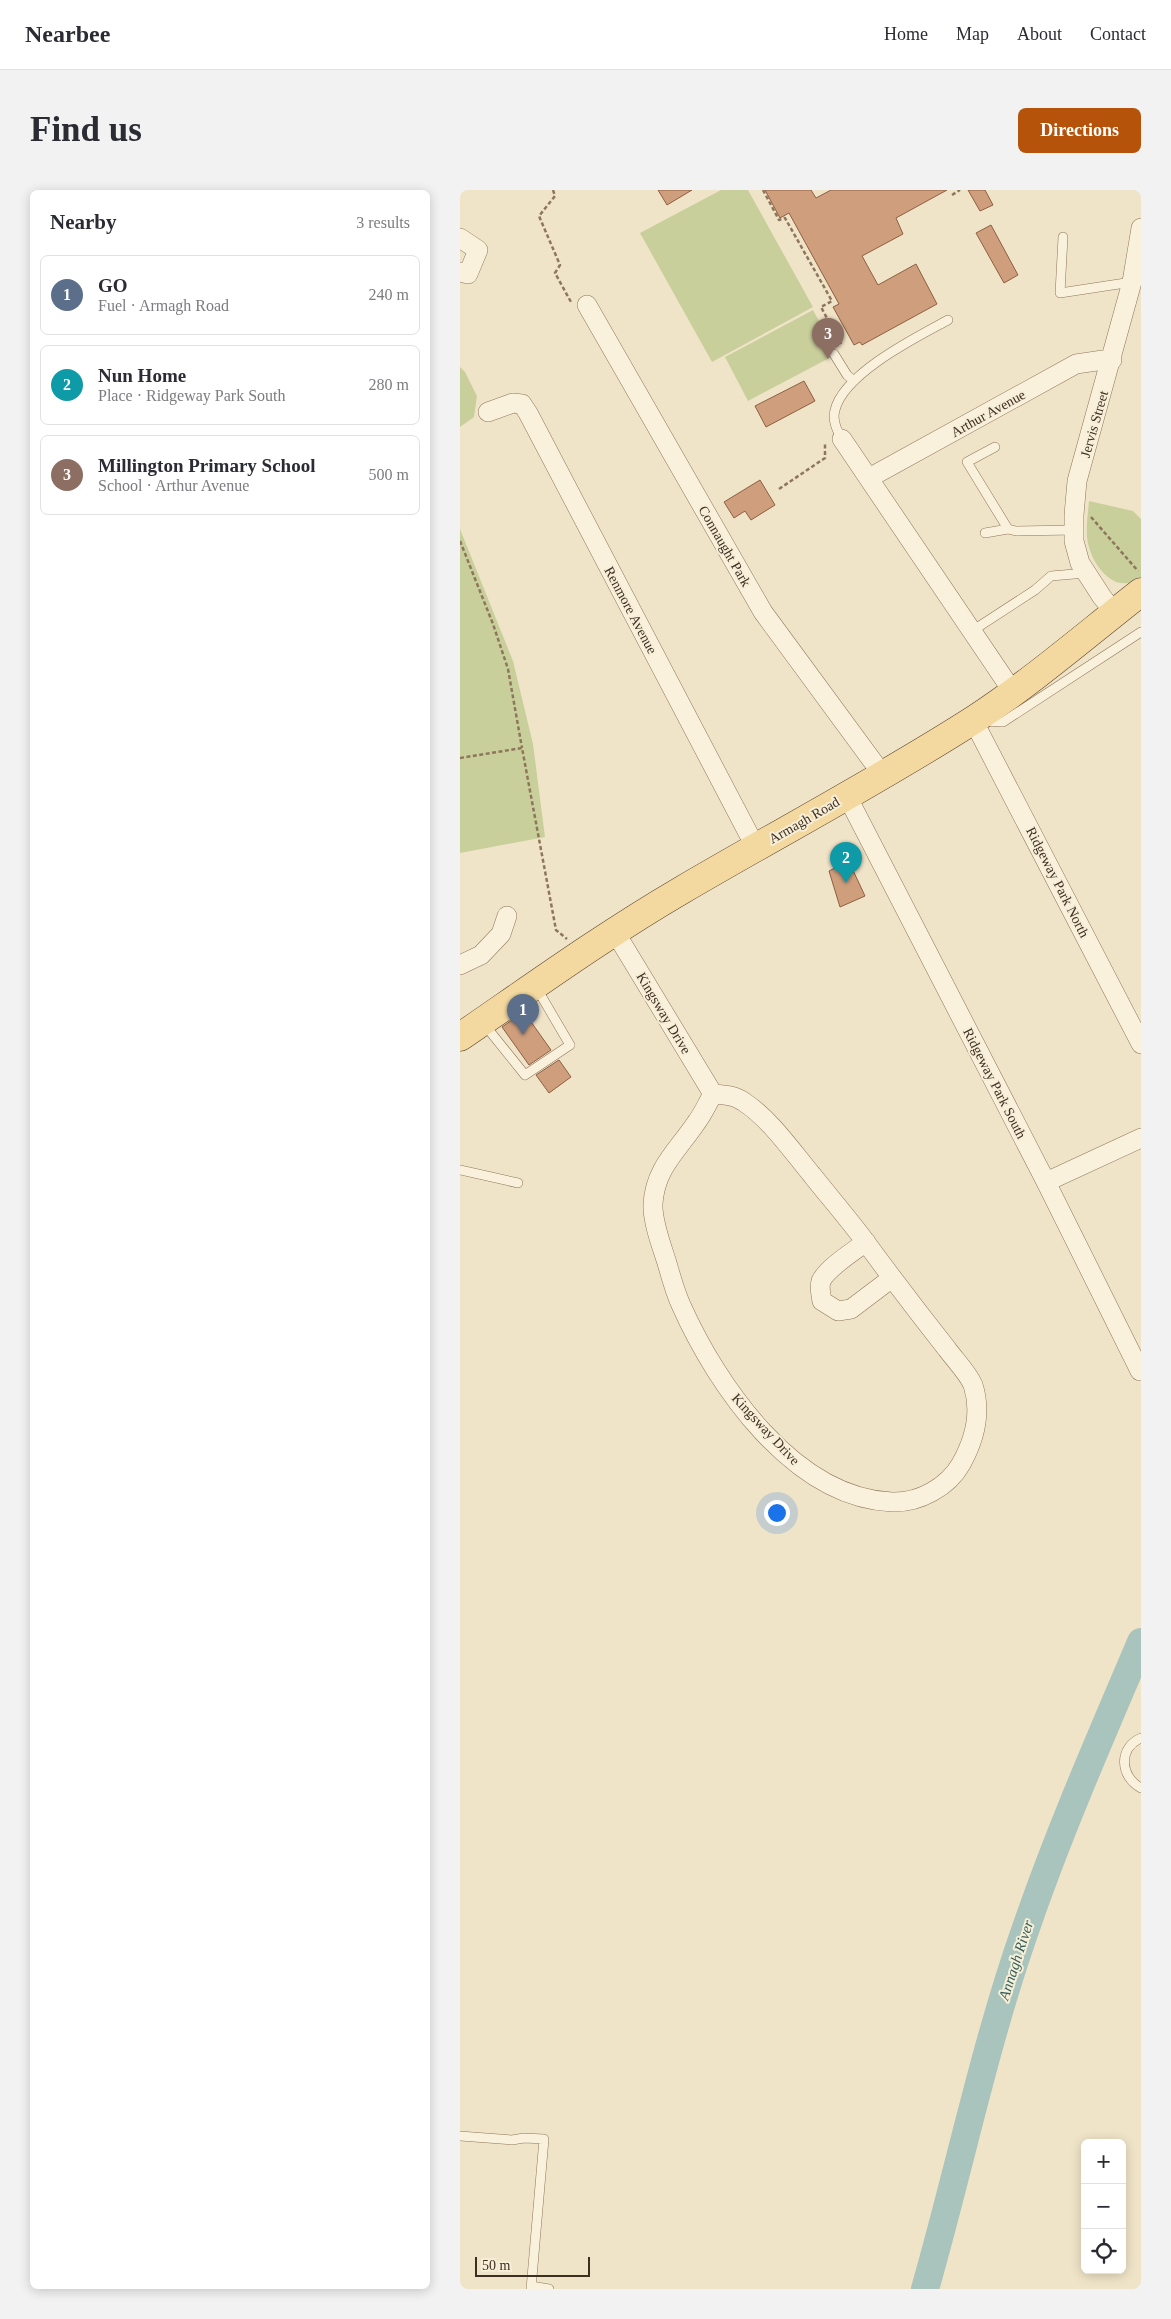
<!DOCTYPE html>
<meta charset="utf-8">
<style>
body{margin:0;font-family:"Times New Roman",serif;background:#f2f2f3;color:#2b2b33}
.controls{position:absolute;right:15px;bottom:15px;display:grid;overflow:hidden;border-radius:8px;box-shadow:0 2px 12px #0003}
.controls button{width:45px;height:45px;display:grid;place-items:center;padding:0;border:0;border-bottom:1px solid #e1e1e2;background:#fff;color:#2b2b33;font:25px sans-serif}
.scale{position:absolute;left:15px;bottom:12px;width:115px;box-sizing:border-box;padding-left:5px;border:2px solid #3d2e20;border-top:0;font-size:14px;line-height:18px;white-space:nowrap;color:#3d2e20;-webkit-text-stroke:4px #f7eed8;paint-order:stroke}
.you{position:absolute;left:316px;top:1322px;width:18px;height:18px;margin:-12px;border:4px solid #fff;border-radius:50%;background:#1a73e8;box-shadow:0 0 0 8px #1a73e833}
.badge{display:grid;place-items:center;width:32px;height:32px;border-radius:50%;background:#b45309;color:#fff;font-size:16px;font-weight:700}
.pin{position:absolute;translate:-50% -41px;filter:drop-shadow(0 1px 2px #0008)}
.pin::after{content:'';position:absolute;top:26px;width:18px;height:15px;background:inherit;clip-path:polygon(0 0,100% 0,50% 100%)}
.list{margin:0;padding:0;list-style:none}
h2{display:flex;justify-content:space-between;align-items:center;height:65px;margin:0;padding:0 20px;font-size:21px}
h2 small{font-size:16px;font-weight:400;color:#7c7c81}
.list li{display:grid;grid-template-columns:32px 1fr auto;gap:15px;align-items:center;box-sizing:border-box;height:80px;margin:0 10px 10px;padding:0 10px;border:1px solid #e1e1e2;border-radius:8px}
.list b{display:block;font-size:19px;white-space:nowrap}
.list p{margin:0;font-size:16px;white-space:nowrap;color:#7c7c81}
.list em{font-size:16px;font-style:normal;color:#7c7c81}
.icon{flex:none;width:28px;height:28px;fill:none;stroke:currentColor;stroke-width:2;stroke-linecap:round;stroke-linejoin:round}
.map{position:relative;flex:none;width:681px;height:2099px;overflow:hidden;border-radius:8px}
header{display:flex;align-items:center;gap:30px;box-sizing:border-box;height:70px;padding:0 25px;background:#fff;border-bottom:1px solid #e1e1e2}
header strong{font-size:24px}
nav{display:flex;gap:28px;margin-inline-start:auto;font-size:18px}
.intro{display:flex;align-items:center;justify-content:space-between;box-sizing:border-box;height:120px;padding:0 30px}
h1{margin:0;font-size:35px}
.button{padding:12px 22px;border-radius:8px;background:#b45309;color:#fff;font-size:18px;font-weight:700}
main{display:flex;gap:30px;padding:0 30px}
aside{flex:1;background:#fff;border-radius:8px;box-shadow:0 2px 12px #0003}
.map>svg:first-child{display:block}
.green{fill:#c9cf9b}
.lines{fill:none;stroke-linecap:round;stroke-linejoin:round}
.river{stroke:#a9c4bc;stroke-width:28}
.building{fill:#cf9f7d;stroke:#8d5f41}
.service-casing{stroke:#8d765c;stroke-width:10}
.minor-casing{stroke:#8d765c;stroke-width:20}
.primary-casing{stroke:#5b4430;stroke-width:29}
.path{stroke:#8d765c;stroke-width:2.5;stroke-dasharray:4 2.5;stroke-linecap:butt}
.service{stroke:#faf1dc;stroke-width:9}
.minor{stroke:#faf1dc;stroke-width:19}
.primary{stroke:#f3d9a0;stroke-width:28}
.labels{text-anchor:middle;stroke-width:4;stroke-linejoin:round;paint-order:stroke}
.street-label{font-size:14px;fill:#3d2e20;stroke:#f7eed8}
.water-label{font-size:15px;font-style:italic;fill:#2f5d5a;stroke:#f7eed8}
</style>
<header>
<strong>Nearbee</strong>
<nav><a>Home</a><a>Map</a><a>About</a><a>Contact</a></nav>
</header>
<div class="intro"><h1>Find us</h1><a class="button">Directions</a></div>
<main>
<aside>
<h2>Nearby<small>3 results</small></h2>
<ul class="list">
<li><span class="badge" style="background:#5c6f8a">1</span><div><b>GO</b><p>Fuel · Armagh Road</p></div><em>240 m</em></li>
<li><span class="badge" style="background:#0f9aa8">2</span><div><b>Nun Home</b><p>Place · Ridgeway Park South</p></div><em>280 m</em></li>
<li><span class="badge" style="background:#8d6e63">3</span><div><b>Millington Primary School</b><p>School · Arthur Avenue</p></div><em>500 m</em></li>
</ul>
</aside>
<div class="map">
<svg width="681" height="2099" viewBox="0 0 681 2099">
<rect width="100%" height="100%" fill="#f0e4c8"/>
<!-- green -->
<path class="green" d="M 261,0 L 288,0 L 353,117 L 252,172 L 180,43 Z
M 353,120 L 377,164 L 288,211 L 265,167 Z
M 0,177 L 5,182 L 17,206 L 14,227 L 0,237 Z
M 629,311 L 673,321 L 681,329 L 681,387 C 654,408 629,372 627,347 C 626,335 628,323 629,311 Z
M 0,339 L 53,471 L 73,554 L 85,647 L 0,663 Z"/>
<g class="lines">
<!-- river -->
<path class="river" d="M 465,2099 C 500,1977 525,1852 568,1732 C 601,1637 642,1544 681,1452"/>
</g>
<!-- building -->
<path class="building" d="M 198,0 L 232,0 L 207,15 Z
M 305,0 L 351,0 L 356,8 L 371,0 L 487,0 L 436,28 L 443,44 L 402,66 L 418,95 L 456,74 L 477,114 L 402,155 L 400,152 L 394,155 L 373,117 L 379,114 L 329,23 L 320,28 Z
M 508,0 L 525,0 L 533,15 L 520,21 Z
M 531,35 L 558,85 L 544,93 L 516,43 Z
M 344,191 L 355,211 L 306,237 L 295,216 Z
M 300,290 L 315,315 L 291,330 L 285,321 L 274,328 L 264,312 Z
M 383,674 L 391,676 L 405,706 L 380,717 L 369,681 Z
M 64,822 L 91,860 L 69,875 L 42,837 Z
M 99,870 L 111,887 L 89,903 L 76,885 Z"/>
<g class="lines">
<defs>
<path id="service" d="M 603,47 L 600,103 L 672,92
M 374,164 L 387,185 L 394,191
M 382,249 C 377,241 372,230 375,220 C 384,183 457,147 488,130
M 535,257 L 507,272 L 548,339 L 556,341 L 614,340
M 525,343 L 548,339
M 512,441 L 575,400 L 591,386 L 626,383
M 524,531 L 543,532 L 681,442
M 24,834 L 65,885 L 110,855 L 76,797
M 0,980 L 58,993
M 681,1548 C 658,1558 660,1587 681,1598
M 0,1946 L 52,1950 L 64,1948 L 84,1949 L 71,2099
M 71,2096 L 89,2099"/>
<path id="minor" d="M 0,48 L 18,60 L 8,84 L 0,82
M 127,115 L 303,422 L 422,584
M 28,222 L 53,213 L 62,214 L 68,223 L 296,658
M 382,249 L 553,502
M 409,288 L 616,174 L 643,170 L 652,170
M 655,423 L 642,407 L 620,373 L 614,351 L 614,325 L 617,291 L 672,92 L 681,38
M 513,530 L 681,854
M 387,606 L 586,992 L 680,1181
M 155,742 L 253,904 C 265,905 274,905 284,912 C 310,929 332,961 352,985 C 371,1009 392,1033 410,1058 C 435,1092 461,1126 487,1159 C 495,1170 508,1183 513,1195 C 522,1223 515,1249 501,1274 C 488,1297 459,1313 432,1312 C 334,1308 257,1196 221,1115 C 215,1102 211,1087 207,1073 C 202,1057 192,1031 193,1014 C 195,978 218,960 236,933 C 243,924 247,914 253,904
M 0,775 L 21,765 L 41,744 L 47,726
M 586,992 L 681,948
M 406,1052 C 394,1061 367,1078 361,1091 C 359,1098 361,1105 362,1111 L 378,1121 L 391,1119 L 432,1088"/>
<path id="primary" d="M 0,847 C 73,797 145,745 222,700 C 319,643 420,590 515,529 C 573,491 626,445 681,402"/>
</defs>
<!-- service casing -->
<use href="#service" class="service-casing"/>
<!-- minor casing -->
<use href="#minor" class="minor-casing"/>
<!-- primary casing -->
<use href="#primary" class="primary-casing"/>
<!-- path -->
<path class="path" d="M 93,0 L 95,6 L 79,26 L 100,75 L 95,83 L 111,112
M 303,0 L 319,30 L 325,28 L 372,111 L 361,117 L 381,154
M 492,5 L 500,0
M 319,299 L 365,268 L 365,253
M 631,327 L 678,381
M 0,351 L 33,434 L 48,479 L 62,558
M 0,568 L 62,558 L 96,740 L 107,749"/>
<!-- service -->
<use href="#service" class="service"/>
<!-- minor -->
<use href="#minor" class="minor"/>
<!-- primary -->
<use href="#primary" class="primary"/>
</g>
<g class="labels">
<!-- street labels -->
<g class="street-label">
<text transform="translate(528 223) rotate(-29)" y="5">Arthur Avenue</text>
<text transform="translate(634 234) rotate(-74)" y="5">Jervis Street</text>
<text transform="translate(265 356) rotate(60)" y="5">Connaught Park</text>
<text transform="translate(171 420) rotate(62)" y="5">Renmore Avenue</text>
<text transform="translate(344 630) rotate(-30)" y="5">Armagh Road</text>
<text transform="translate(598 692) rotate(63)" y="5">Ridgeway Park North</text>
<text transform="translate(204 823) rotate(59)" y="5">Kingsway Drive</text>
<text transform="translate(535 893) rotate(63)" y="5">Ridgeway Park South</text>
<text transform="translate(306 1239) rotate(47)" y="5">Kingsway Drive</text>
</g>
<!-- water labels -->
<g class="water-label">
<text transform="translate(556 1770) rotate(-72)" y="5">Annagh River</text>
</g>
</g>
</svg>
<div class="controls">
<button>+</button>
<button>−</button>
<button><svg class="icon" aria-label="locate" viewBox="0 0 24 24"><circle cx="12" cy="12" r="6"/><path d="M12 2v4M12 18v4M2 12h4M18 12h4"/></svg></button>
</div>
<div class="scale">50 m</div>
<div class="you"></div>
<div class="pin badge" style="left:63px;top:845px;background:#5c6f8a">1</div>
<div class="pin badge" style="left:386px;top:693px;background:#0f9aa8">2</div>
<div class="pin badge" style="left:368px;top:169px;background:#8d6e63">3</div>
</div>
</main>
